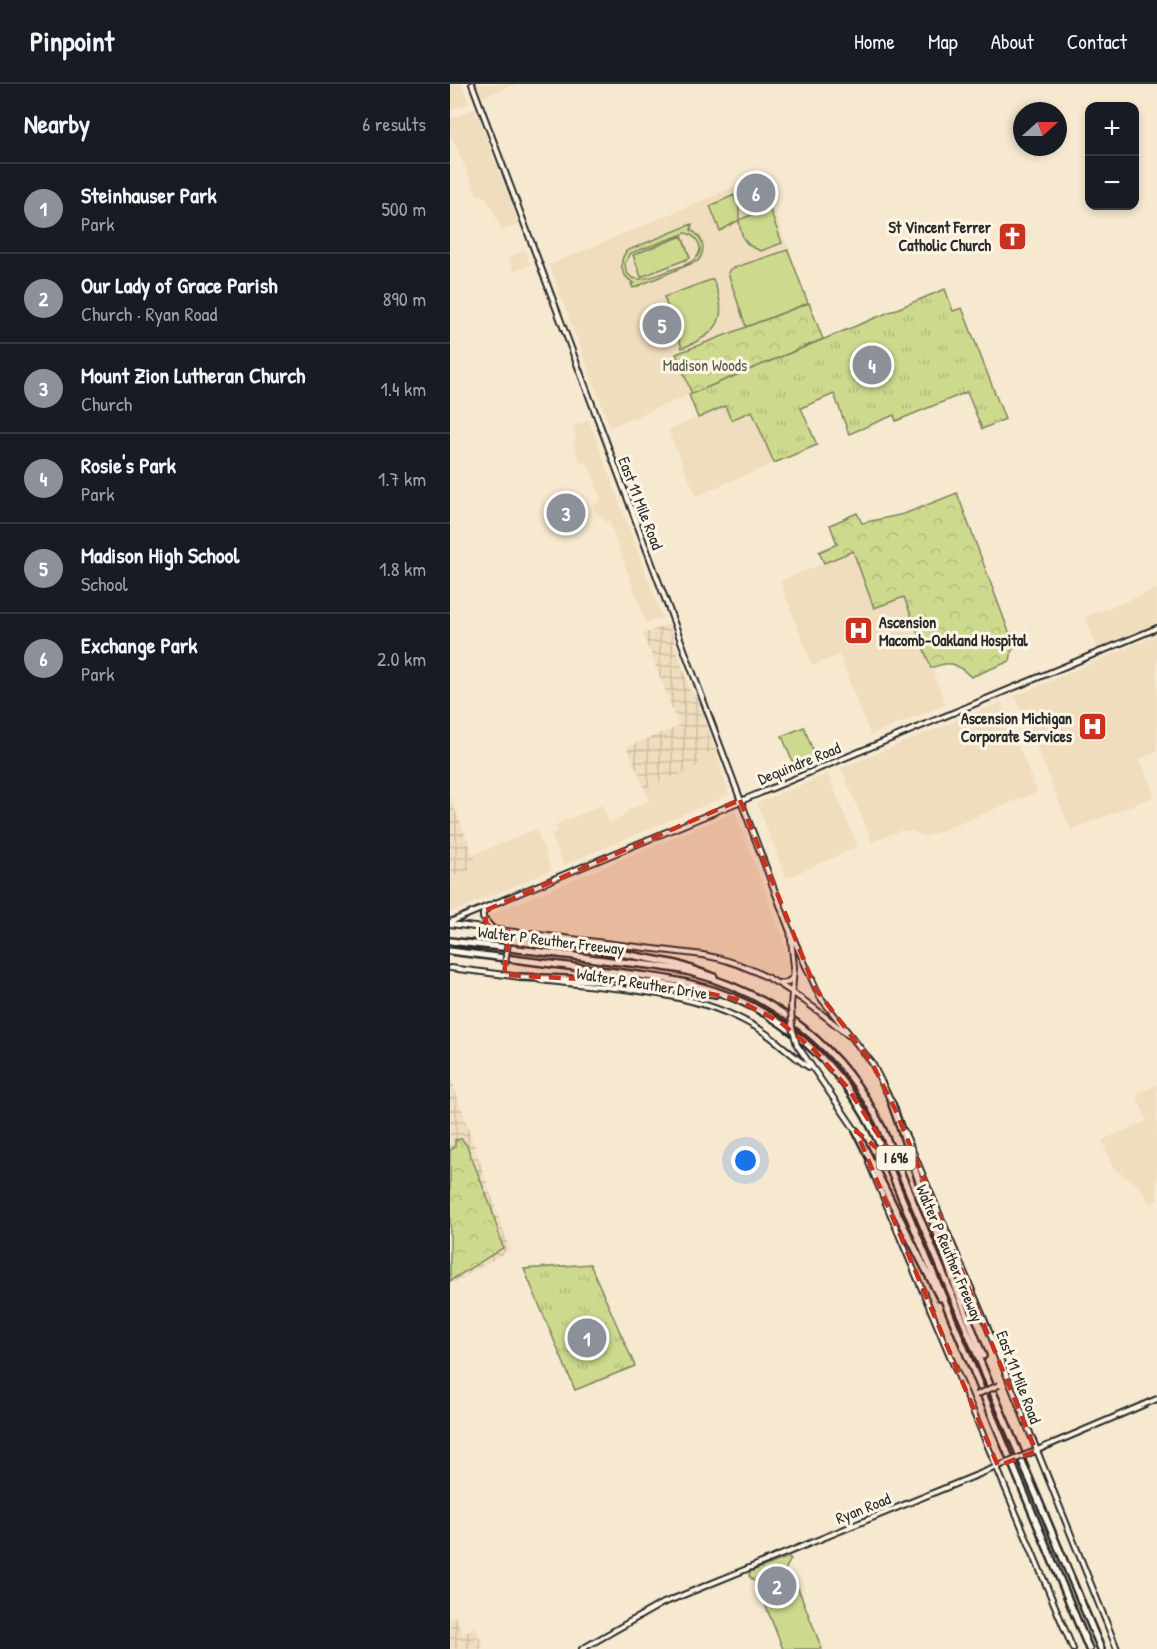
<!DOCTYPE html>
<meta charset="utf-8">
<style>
body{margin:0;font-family:"Patrick Hand",sans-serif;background:#20242c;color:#f1f3f6}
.controls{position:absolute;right:18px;top:18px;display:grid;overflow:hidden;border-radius:12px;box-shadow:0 3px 9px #0003}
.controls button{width:54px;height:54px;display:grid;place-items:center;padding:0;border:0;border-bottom:2px solid #363941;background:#171b24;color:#f1f3f6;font:30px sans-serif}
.compass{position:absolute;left:563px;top:18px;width:54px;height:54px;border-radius:50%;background:#171b24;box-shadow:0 3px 9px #0003;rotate:69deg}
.you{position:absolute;left:296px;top:1077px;width:21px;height:21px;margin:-15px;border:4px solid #fff;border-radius:50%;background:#1a73e8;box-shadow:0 0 0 9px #1a73e833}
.badge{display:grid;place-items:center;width:39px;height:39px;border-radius:50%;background:#8c9099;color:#fff;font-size:20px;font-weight:700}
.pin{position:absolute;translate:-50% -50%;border:3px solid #fff;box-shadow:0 2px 6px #0006}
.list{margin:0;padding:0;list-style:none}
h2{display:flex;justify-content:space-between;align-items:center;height:78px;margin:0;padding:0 24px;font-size:26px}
h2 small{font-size:20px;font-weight:400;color:#9ea1a6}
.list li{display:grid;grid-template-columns:39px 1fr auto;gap:18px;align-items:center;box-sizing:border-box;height:90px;padding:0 24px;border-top:2px solid #363941}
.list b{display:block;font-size:22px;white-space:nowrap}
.list p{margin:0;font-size:20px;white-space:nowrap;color:#9ea1a6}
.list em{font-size:20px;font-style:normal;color:#9ea1a6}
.map{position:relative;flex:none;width:707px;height:1565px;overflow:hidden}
header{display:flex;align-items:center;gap:36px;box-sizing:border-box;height:84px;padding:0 30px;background:#171b24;border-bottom:2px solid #363941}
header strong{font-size:28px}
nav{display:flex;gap:33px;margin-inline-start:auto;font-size:21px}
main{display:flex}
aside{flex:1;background:#171b24}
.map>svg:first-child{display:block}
.built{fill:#efddbe}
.industrial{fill:url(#industrial-grid)}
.grass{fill:#cdda8e;stroke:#7c825c;stroke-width:1.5;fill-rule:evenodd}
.forest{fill:url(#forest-crowns);stroke:#7c825c;stroke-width:1.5}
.park{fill:url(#park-tufts);stroke:#7c825c;stroke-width:1.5}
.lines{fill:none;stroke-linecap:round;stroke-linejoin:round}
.secondary-casing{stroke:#2b2b2b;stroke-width:8}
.highway-casing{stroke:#2b2b2b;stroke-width:10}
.secondary{stroke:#fcf5e5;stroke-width:4}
.highway{stroke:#fcf5e5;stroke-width:5}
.secondary-bridge-casing{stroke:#2b2b2b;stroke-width:8;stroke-linecap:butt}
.secondary-bridge{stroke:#fcf5e5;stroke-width:4}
.marked{fill:#c8321e;fill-opacity:0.2;stroke:#c8321e;stroke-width:4.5;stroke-dasharray:12 8;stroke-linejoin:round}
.labels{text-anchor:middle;stroke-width:6;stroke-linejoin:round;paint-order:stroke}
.shield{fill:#fcf5e5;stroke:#6a6863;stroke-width:1.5}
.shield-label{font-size:15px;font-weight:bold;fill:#2b2b2b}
.poi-label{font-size:16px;font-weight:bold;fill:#2b2b2b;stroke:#fcf5e5;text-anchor:end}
.park-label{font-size:16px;fill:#545744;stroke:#fcf5e5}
.street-label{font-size:16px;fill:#2b2b2b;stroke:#fcf5e5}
</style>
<header>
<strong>Pinpoint</strong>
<nav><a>Home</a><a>Map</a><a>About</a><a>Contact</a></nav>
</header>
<main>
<aside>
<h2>Nearby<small>6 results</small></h2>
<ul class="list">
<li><span class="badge">1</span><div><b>Steinhauser Park</b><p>Park</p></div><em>500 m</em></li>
<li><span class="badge">2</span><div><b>Our Lady of Grace Parish</b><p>Church · Ryan Road</p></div><em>890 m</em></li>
<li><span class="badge">3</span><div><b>Mount Zion Lutheran Church</b><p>Church</p></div><em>1.4 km</em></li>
<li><span class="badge">4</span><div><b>Rosie's Park</b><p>Park</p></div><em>1.7 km</em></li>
<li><span class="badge">5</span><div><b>Madison High School</b><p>School</p></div><em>1.8 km</em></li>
<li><span class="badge">6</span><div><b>Exchange Park</b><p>Park</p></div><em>2.0 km</em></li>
</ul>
</aside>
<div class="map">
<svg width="707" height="1565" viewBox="0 0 707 1565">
<defs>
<pattern id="industrial-grid" width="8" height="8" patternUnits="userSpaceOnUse" patternTransform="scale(1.5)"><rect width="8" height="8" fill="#efddbe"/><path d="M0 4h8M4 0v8" fill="none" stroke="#cdbea3"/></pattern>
<pattern id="forest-crowns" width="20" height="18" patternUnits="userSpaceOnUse" patternTransform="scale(1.5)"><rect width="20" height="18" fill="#cdda8e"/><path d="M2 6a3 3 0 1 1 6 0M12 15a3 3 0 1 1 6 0" fill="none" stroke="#b0bb7b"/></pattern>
<pattern id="park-tufts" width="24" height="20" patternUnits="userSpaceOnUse" patternTransform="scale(1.5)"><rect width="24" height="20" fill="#cdda8e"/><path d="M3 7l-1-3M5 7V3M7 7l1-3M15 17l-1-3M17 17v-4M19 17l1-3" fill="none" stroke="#b0bb7b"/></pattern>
</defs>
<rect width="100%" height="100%" fill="#f7e9d0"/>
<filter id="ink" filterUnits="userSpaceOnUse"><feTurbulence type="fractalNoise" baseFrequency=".0167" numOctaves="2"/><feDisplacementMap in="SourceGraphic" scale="12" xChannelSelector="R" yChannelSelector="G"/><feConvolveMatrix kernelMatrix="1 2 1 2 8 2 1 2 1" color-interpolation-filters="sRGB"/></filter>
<g filter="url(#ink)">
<!-- built -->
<path class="built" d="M 0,0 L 12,0 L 19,19 L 0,27 Z
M 27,0 L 68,0 L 33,13 Z
M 25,24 L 69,140 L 52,147 L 37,114 L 27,110 L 2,54 L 0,54 L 0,35 Z
M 291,100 L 301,127 L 321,118 L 359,219 L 227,270 L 242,310 L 160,343 L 99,181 Z
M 75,166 L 80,180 L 64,187 L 59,173 Z
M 275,322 L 302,327 L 324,379 L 246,412 L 218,346 Z
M 139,336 L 212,533 L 196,539 L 159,437 L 156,438 L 142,424 L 151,415 L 137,378 L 131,380 L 124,363 L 126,351 L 122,343 Z
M 403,467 L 424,524 L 454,512 L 496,621 L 420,651 L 389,571 L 362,582 L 330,497 Z
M 707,505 L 707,539 L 647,564 L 635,533 Z
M 707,551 L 707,668 L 690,675 L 705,712 L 621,746 L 565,612 Z
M 551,618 L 587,708 L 475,753 L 460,747 L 449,747 L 422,758 L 391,684 Z
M 266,666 L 279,711 L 114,781 L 101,750 L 108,747 L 105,741 L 152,721 L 159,739 L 172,733 L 178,726 L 199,717 L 194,704 L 236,688 L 247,673 Z
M 378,690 L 408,763 L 336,794 L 307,719 Z
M 285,728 L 333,854 L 340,886 L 339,895 L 335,898 L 329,898 L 297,881 L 263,871 L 48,843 L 39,840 L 34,833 Z
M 86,745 L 102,786 L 0,829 L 0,794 L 28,782 L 23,771 Z
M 707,1001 L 707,1116 L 699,1119 L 691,1104 L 662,1083 L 652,1056 L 697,1037 L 686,1010 Z"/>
<!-- industrial -->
<path class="industrial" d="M 219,540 L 241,610 L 245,610 L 266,666 L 247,673 L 250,680 L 237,688 L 194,704 L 177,663 L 229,642 L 193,550 Z
M 0,713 L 28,782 L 0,794 Z
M 0,991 L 60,1166 L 0,1201 Z
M 5,1531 L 13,1550 L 25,1542 L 34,1565 L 0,1565 L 0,1534 Z"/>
<!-- grass -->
<path class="grass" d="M 284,111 L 289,123 L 289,136 L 316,125 L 320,126 L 332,159 L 311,167 C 294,161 291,154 289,136 L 270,147 L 260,122 Z
M 242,140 L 241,146 C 253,153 257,165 248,177 L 183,204 L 181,200 L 184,199 C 171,192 168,180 176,167 ZM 236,149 C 247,152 255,164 246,174 C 240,181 228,183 220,186 C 205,192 176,206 175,179 L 181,169 Z
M 232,152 L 240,174 L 191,193 L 183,171 Z
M 338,166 L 358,219 L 296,243 L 278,189 L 280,185 Z
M 263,195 C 279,233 271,249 232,264 L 214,213 Z
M 354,643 L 366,675 L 345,684 L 332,652 Z
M 339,1473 L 341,1475 L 334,1488 L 346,1499 L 372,1565 L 333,1565 L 307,1500 L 299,1492 L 300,1488 Z"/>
<!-- forest -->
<path class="forest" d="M 359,219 L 373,255 L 242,310 L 226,270 Z
M 507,409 L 565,564 L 562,565 L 560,577 L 521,593 C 506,579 501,576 481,584 L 454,513 L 424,524 L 403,467 L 374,479 L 369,468 L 387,460 L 380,441 L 407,429 L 412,439 L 454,430 Z
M 12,1055 L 17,1062 L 41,1123 L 53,1164 L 0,1197 L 0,1066 L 5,1063 L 5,1056 Z"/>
<!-- park -->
<path class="park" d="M 311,91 L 321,118 L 301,127 L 291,100 Z
M 495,205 L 503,227 L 512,224 L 555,335 L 532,345 L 517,308 L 446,337 L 444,331 L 399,350 L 384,310 L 351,324 L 367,361 L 324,379 L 302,327 L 281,336 L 275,322 L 248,334 L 239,311 Z
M 140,1180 L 185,1282 L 125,1306 L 74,1185 Z"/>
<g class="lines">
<defs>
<path id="secondary" d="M 22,0 L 339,845 L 370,913 L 422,979 L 443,1021
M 38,824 L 33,829 L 33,834 L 43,845
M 0,838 L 707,544
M 0,840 L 253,871 C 309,880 355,915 398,951
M 340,846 L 344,883 L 341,922
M 0,884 L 71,893
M 90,896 C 161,905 241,905 304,942 C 325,953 340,971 359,983
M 329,899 L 336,899 L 343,894
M 347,961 L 406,1047
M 454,1047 L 532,1230 L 667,1565
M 419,1079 L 623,1565
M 578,1370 L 707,1315
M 132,1565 L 211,1520 L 554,1380"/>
<path id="highway" d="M 82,850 L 92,854 L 227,880 L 264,893
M 0,857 C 51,863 103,869 154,876 C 183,880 212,881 240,888 C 325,910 394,965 432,1044 L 651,1565
M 0,867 C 47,873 94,879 141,885 C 175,890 211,892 245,901 C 329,922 394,981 429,1059 L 639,1565
M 70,893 L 208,899 L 265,910
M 442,1020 L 505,1201 L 533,1272
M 406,1047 L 490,1214"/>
</defs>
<!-- secondary casing -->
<use href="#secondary" class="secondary-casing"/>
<!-- highway casing -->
<use href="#highway" class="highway-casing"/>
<!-- secondary -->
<use href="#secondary" class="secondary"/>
<!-- highway -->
<use href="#highway" class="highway"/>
<defs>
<path id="secondary-bridge" d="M 55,881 L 58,857
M 341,922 L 342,943 L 347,961
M 526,1311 L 549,1301
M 554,1380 L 578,1370"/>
</defs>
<!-- secondary-bridge casing -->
<use href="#secondary-bridge" class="secondary-bridge-casing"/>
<!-- secondary-bridge -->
<use href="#secondary-bridge" class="secondary-bridge"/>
</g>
</g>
<!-- marked area -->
<path class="marked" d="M 290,716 L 365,904 L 422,979 L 445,1025 L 586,1367 L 548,1382 L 406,1047 L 434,1070 L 438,1066 L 397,1003 L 364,966 L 330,938 L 286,915 L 208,899 L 54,891 L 59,848 L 37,841 L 34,827 Z"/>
<!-- icons -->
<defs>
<symbol id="church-square" viewBox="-11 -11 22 22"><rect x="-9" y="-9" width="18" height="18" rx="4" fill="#c8321e" stroke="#fcf5e5"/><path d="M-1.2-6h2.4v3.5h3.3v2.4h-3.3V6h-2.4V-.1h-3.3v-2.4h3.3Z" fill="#fff"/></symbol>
<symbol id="hospital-square" viewBox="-11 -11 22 22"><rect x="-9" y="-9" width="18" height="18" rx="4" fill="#c8321e" stroke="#fcf5e5"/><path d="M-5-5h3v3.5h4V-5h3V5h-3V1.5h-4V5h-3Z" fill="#fff"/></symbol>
</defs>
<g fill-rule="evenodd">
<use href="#church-square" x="546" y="136" width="33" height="33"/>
<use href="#hospital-square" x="392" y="530" width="33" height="33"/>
<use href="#hospital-square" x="626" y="626" width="33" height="33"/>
</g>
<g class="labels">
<!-- shield labels -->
<rect class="shield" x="426.5" y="1062" width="39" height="24" rx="4.5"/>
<g class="shield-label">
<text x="446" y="1079">I 696</text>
</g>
<!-- poi labels -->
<g class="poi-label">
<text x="541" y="149">St Vincent Ferrer<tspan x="541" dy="18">Catholic Church</tspan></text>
<text x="429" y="544" text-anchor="start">Ascension<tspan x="429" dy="18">Macomb-Oakland Hospital</tspan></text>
<text x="622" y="640">Ascension Michigan<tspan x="622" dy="18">Corporate Services</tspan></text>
</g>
<!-- park labels -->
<g class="park-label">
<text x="255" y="287">Madison Woods</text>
</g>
<!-- street labels -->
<g class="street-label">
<text transform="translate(191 419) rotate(69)" y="6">East 11 Mile Road</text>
<text transform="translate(349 679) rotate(-22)" y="6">Dequindre Road</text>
<text transform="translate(101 856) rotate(7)" y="6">Walter P Reuther Freeway</text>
<text transform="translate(192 899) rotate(9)" y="6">Walter P Reuther Drive</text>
<text transform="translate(500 1169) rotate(67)" y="6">Walter P Reuther Freeway</text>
<text transform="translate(569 1293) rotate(69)" y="6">East 11 Mile Road</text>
<text transform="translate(413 1424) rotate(-22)" y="6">Ryan Road</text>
</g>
</g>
</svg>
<div class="controls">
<button>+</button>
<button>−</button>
</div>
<svg class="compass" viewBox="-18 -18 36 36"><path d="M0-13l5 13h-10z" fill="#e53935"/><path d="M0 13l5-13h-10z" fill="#9ea1a6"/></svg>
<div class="you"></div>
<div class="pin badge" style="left:137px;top:1254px">1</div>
<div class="pin badge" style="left:327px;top:1502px">2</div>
<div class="pin badge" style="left:116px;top:429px">3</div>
<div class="pin badge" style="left:422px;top:281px">4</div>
<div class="pin badge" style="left:212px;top:241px">5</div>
<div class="pin badge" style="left:306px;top:109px">6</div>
</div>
</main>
